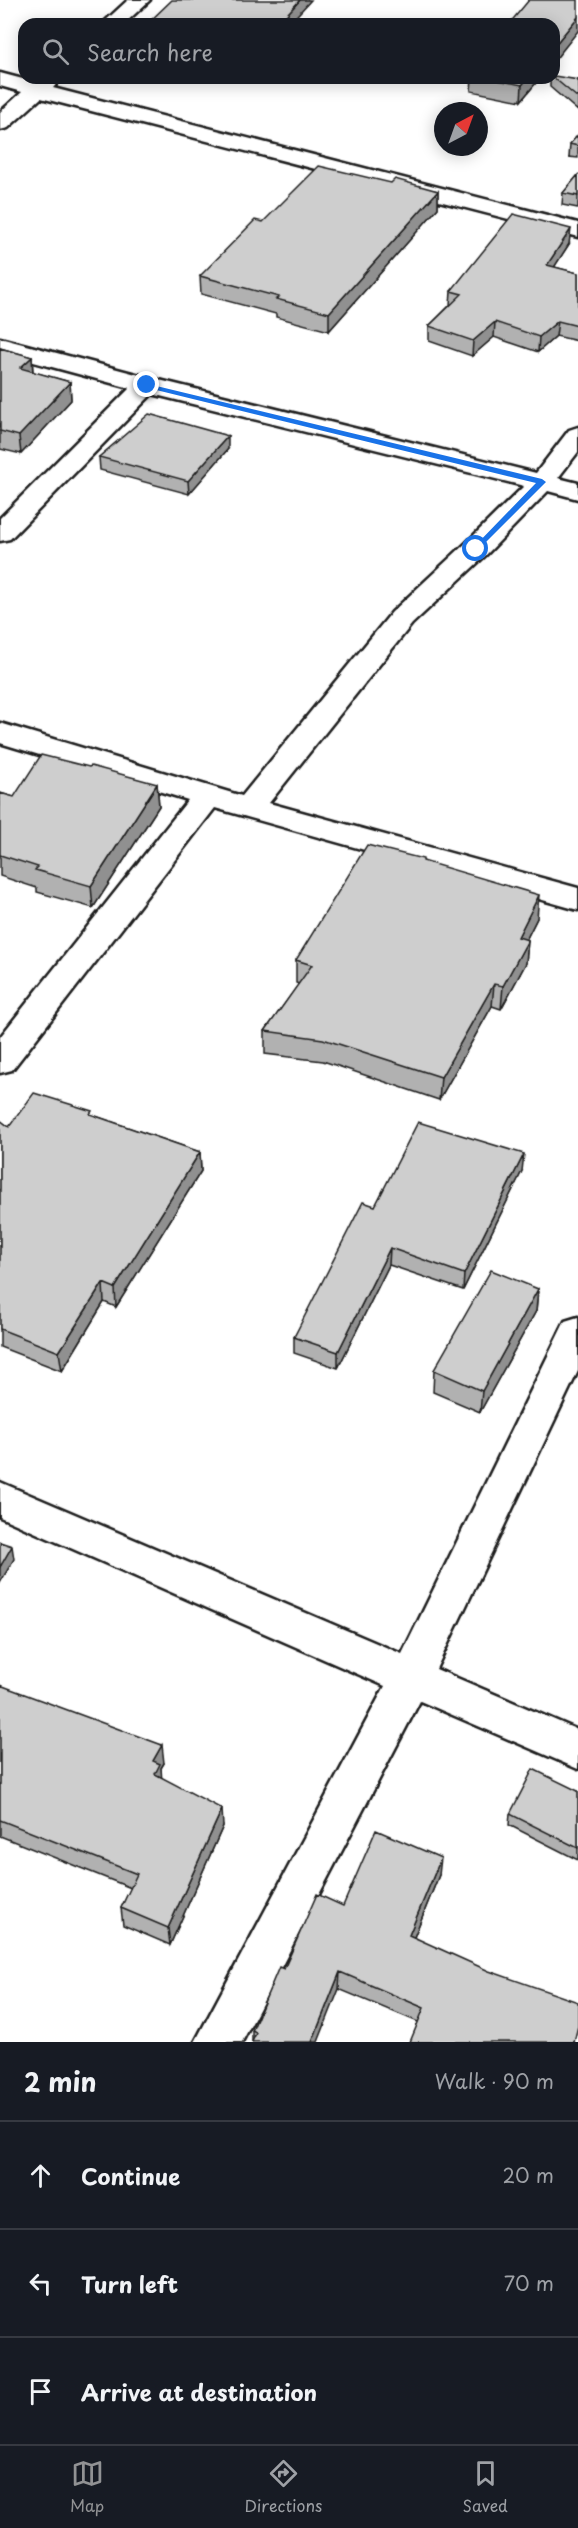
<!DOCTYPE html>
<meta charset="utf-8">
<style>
body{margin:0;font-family:"Playpen Sans",sans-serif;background:#242831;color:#f1f3f6}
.compass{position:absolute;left:434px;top:102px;width:54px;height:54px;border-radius:50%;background:#171b24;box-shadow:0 3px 15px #0003;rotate:41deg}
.stop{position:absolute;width:18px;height:18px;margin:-14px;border:4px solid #1a73e8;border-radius:50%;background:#fff}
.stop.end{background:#1a73e8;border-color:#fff;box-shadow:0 2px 6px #0008}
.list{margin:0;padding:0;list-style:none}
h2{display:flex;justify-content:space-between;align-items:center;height:78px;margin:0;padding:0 24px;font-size:26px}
h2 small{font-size:20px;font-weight:400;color:#9ea1a6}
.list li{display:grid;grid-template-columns:39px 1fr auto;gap:18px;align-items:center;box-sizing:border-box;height:108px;padding:0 24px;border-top:2px solid #363941}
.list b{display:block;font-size:22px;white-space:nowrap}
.list em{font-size:20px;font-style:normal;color:#9ea1a6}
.icon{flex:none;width:33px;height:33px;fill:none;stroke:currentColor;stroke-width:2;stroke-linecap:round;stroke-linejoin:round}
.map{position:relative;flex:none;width:578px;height:2042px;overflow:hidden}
.search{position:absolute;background:#171b24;box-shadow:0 3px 15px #0003;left:18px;right:18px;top:18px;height:66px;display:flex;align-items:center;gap:15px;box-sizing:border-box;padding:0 21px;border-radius:18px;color:#9ea1a6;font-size:22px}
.sheet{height:402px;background:#171b24}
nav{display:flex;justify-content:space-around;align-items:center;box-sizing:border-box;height:84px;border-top:2px solid #363941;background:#171b24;font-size:16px;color:#9ea1a6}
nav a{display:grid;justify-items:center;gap:3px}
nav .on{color:#919294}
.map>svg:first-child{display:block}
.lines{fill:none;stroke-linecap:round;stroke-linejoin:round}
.minor-casing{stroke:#1c1c1c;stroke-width:5}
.minor{fill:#fff;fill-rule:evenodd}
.wall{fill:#b1b1b1;stroke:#1c1c1c;stroke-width:1.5}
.shaded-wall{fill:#909090;stroke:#1c1c1c;stroke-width:1.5}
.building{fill:#cecece;stroke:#1c1c1c;stroke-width:1.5}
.route{fill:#1a73e8}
</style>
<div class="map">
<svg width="578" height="2042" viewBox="0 0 578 2042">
<rect width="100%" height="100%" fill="#fff"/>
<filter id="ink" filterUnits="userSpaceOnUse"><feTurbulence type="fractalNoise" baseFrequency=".0167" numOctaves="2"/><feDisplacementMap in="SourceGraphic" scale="12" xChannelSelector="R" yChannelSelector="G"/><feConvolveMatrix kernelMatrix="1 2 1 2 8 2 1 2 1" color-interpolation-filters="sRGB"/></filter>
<g filter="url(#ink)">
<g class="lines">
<defs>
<path id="minor" d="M 128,0 L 150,0 L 124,24 L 102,24 Z
M 0,73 L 34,82 L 38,78 L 62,78 L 53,88 L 578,223 L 578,237 L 41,98 L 8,128 L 0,130 L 0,112 L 22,92 L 0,86 Z
M 0,338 L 155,379 L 536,473 L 569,430 L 578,427 L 578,452 L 558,478 L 578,483 L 578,499 L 548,491 L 486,555 L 412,624 L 269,803 L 578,888 L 578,910 L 215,808 L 12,1070 L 0,1073 L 0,1037 L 188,800 L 0,743 L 0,723 L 242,796 L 392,612 L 466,543 L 524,486 L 152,394 L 10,539 L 0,541 L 0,518 L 130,388 L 0,353 Z
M 578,1317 L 578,1371 L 436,1669 L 578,1730 L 578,1769 L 420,1701 L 242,2042 L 195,2042 L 385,1686 L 0,1517 L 0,1482 L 402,1654 L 565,1321 Z"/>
</defs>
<!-- minor casing -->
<use href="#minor" class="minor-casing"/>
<!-- minor -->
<use href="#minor" class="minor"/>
</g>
<!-- wall -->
<path class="wall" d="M 472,78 L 540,78 L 521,101 L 471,91 Z
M 550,78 L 578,80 L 578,111 L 550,87 Z
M 578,135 L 578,158 L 569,157 L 570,144 Z
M 578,175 L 578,208 L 562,205 L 563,193 Z
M 391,183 L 438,191 L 438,208 L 329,331 L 276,317 L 276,314 L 201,294 L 200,276 L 263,222 Z
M 569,244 L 554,267 L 578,273 L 578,341 L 556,336 L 538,352 L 494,337 L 472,356 L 429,341 L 429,326 L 450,305 L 451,291 Z
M 0,348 L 32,357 L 33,372 L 70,382 L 71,400 L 21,454 L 0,449 Z
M 228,449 L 189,494 L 100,470 L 99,457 Z
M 157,784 L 159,806 L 93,908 L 37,892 L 37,888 L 0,876 L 0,793 L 14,797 Z
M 423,861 L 537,918 L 526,940 L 528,940 L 526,963 L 501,1009 L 492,1006 L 439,1100 L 323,1061 L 265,1054 L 265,1031 L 299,984 L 296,983 L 296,960 Z
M 92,1115 L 200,1152 L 201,1171 L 116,1307 L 104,1302 L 62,1371 L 0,1347 L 0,1120 L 9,1127 Z
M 522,1171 L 463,1290 L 389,1265 L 338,1368 L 294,1353 L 294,1337 L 375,1206 Z
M 538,1289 L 536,1311 L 480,1412 L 433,1392 L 434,1370 Z
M 0,1685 L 164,1763 L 161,1768 L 161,1777 L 223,1826 L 170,1945 L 123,1925 L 121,1908 L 131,1888 L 0,1836 Z
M 578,1791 L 578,1860 L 509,1825 L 510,1814 Z
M 439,1875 L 414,1937 L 575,2042 L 418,2022 L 339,1989 L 252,2042 L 252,2031 L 284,1969 L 343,1906 Z"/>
<!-- shaded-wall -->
<path class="shaded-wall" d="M 300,0 L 311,0 L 289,24 L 278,24 Z
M 578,17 L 578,31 L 554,61 L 554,46 Z
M 528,78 L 540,78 L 521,101 L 522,85 Z
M 438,191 L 438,208 L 329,331 L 329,313 Z
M 571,229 L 569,244 L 546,280 L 547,265 Z
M 558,321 L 556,336 L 538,352 L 539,337 Z
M 495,322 L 494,337 L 472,356 L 473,341 Z
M 32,357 L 33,375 L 20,368 Z
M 70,382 L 71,400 L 21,454 L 19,436 Z
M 228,436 L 228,449 L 189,494 L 188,481 Z
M 157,784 L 159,806 L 93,908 L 91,886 Z
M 539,895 L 537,918 L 516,960 L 518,937 Z
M 528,940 L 526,963 L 501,1009 L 503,986 Z
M 494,984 L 492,1006 L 439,1100 L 441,1077 Z
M 200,1152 L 201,1171 L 116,1307 L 115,1288 Z
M 524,1154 L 522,1171 L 463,1290 L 464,1274 Z
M 390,1248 L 389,1265 L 338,1368 L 338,1352 Z
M 103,1283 L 104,1302 L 62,1371 L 59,1352 Z
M 538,1289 L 536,1311 L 480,1412 L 482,1391 Z
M 12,1546 L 14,1559 L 0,1583 L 0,1567 Z
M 162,1745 L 164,1763 L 161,1768 L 162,1782 L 154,1779 L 153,1761 Z
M 222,1809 L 223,1826 L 170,1945 L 168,1928 Z
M 441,1858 L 439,1875 L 408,1952 L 409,1935 Z
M 340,1972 L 339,1989 L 318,2042 L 312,2042 Z"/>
<!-- building -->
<path class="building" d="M 172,0 L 300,0 L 278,24 L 147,24 Z
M 529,0 L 578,0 L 578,17 L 554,46 L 554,24 L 509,24 Z
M 554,76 L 578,80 L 578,98 L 554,78 Z
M 487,78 L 528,78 L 522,85 Z
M 578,135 L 578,146 L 570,144 Z
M 319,166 L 391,183 L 395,179 L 438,191 L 329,313 L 276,299 L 279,297 L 200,276 L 255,220 L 263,222 Z
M 578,175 L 578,196 L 563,193 Z
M 513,214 L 571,229 L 547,265 L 578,273 L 578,326 L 558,321 L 539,337 L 495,322 L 473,341 L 429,326 L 462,294 L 451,291 Z
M 0,348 L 32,357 L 20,368 L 70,382 L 19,436 L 0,431 Z
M 149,414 L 228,436 L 188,481 L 99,457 Z
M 41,755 L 89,767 L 91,766 L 157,784 L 91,886 L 35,870 L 38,867 L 0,855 L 0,793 L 14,797 Z
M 367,845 L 423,859 L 423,861 L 539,895 L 518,937 L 528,940 L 503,986 L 494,984 L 441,1077 L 323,1039 L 265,1031 L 312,965 L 296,960 Z
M 34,1093 L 92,1111 L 90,1114 L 200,1152 L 115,1288 L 103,1283 L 59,1352 L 0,1329 L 0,1120 L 9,1127 Z
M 418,1122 L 524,1154 L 464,1274 L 390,1248 L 338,1352 L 294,1337 L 363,1202 L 375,1206 Z
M 491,1270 L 538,1289 L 482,1391 L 434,1370 Z
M 0,1542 L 12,1546 L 0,1567 Z
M 0,1685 L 162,1745 L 153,1761 L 160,1764 L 155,1774 L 222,1809 L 168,1928 L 121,1908 L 137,1874 L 0,1820 Z
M 533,1769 L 578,1791 L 578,1848 L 510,1814 Z
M 376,1830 L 441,1858 L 409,1935 L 489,1971 L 578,2002 L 578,2026 L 574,2042 L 410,2042 L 424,2008 L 340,1972 L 312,2042 L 252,2042 L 256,2033 L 252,2031 L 279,1967 L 284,1969 L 317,1894 L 343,1906 Z"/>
</g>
<!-- route -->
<path class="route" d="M 144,383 L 542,479 L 546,482 L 476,552 L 471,549 L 473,548 L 536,483 L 144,387 Z"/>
</svg>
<svg class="compass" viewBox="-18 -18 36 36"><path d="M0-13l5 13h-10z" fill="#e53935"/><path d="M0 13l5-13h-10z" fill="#9ea1a6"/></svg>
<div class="stop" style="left:476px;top:549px"></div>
<div class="stop end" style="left:147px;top:385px"></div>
<div class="search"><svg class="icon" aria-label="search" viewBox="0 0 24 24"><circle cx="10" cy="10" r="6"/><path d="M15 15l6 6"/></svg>Search here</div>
</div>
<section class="sheet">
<h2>2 min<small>Walk · 90 m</small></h2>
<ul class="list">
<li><svg class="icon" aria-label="ahead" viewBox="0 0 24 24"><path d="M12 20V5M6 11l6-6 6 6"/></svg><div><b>Continue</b></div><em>20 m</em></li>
<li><svg class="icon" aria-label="left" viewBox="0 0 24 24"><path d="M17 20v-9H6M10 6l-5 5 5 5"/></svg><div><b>Turn left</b></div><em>70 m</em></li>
<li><svg class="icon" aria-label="arrive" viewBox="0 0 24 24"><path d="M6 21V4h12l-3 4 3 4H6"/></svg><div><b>Arrive at destination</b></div></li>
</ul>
</section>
<nav>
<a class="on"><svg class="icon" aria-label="map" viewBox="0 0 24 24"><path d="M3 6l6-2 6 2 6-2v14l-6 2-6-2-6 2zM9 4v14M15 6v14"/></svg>Map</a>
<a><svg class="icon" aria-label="directions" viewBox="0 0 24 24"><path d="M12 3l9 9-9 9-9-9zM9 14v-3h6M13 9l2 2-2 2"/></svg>Directions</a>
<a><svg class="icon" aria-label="saved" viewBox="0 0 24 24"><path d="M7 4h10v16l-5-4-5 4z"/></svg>Saved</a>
</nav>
